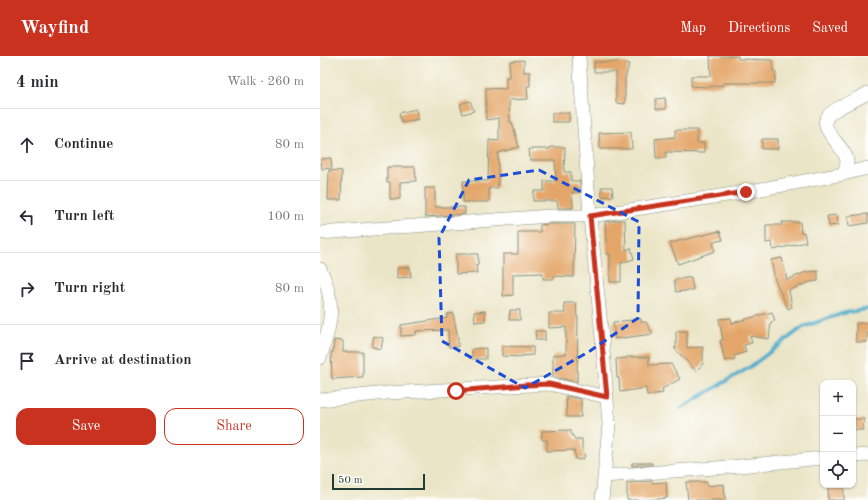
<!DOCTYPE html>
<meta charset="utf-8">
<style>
body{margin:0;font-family:"Old Standard TT",serif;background:#f7f7f7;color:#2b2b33}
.controls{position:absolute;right:12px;bottom:12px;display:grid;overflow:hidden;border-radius:8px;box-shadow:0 1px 3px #0004}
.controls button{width:36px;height:36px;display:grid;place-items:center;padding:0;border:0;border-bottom:1px solid #e1e1e2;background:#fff;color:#2b2b33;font:20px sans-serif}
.scale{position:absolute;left:12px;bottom:10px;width:93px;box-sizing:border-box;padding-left:4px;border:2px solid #1f3d34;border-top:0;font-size:11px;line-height:14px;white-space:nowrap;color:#1f3d34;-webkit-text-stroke:3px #fdfcf7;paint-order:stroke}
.stop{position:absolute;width:12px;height:12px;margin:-9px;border:3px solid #c8321e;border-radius:50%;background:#fff}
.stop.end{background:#c8321e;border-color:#fff;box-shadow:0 1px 4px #0008}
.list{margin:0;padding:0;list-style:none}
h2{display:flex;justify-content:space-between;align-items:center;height:52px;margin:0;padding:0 16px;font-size:17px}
h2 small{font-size:13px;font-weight:400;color:#7c7c81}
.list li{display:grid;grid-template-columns:26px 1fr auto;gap:12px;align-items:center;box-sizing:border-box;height:72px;padding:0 16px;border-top:1px solid #e1e1e2}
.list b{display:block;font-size:15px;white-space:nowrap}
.list em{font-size:13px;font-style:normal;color:#7c7c81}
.actions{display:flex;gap:8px;padding:12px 16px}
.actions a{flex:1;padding:9px 0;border:1px solid #c8321e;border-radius:12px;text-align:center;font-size:14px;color:#c8321e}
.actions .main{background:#c8321e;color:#fff}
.icon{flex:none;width:22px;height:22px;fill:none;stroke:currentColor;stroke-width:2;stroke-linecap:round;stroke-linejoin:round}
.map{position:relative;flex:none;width:548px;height:444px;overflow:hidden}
header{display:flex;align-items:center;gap:24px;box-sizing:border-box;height:56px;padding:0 20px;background:#c8321e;color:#fff}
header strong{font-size:19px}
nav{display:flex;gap:22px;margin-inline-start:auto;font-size:14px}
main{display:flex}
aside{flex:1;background:#fff}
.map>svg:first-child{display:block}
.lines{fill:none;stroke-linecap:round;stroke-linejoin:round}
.stream{stroke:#4daccc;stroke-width:3.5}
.building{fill:#e4a568}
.minor-casing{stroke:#85917e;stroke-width:14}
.minor{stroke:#fff;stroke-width:13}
.route{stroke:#c8321e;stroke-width:5}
.marked{fill:none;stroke:#1d4ed8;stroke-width:3;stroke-dasharray:8 5;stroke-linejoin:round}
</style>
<header>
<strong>Wayfind</strong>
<nav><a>Map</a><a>Directions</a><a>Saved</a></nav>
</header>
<main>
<aside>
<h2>4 min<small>Walk · 260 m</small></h2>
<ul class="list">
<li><svg class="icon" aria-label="ahead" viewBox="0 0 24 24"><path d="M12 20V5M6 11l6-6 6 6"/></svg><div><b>Continue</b></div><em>80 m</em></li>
<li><svg class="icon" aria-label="left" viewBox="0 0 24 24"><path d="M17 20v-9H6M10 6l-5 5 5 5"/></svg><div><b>Turn left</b></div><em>100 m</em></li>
<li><svg class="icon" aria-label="right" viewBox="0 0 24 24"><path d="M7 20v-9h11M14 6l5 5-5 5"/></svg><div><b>Turn right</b></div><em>80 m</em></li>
<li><svg class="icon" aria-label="arrive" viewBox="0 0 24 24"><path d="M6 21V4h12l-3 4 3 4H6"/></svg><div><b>Arrive at destination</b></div></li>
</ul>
<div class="actions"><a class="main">Save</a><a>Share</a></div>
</aside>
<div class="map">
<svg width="548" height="444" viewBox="0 0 548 444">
<rect width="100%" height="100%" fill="#fdfcf7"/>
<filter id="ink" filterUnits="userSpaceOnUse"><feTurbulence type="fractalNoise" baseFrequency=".025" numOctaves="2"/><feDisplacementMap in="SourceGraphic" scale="8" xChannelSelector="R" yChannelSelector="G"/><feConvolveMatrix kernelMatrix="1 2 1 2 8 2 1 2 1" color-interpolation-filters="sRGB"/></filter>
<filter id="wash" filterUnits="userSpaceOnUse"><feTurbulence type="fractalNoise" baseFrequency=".012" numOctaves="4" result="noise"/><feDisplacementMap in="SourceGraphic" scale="16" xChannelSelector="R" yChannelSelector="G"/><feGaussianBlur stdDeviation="0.9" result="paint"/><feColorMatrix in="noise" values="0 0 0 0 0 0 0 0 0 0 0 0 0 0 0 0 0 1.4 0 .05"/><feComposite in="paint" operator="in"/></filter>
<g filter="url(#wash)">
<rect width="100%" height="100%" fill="#ebe5c7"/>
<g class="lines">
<!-- stream -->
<path class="stream" d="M 361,352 L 430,311 L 483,271 L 524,257 L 548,253"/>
</g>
<g id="blocks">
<!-- building -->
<path class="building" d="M 390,0 L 418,0 L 418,3 L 453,4 L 453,15 L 456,16 L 455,27 L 403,27 L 403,29 L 387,31 L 371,30 L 371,20 L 391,20 Z
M 204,4 L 204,16 L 210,16 L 210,30 L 207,30 L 208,43 L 189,44 L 190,66 L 192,66 L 199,91 L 178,97 L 178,132 L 169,132 L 169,146 L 143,146 L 143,125 L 168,125 L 169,84 L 179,85 L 179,62 L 166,64 L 166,32 L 186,33 L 186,21 L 189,21 L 190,5 Z
M 274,6 L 299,6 L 309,8 L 305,23 L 305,48 L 296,47 L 296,16 L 274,16 Z
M 345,42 L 346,53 L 336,53 L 336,43 Z
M 150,45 L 154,55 L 143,58 L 140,48 Z
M 96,53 L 98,63 L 82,67 L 79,57 Z
M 232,57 L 249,57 L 249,66 L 232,66 Z
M 355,74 L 377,74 L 377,87 L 384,87 L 384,97 L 346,96 L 346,102 L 336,102 L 335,83 L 355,81 Z
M 311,76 L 312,93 L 280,93 L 279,77 Z
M 442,83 L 458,83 L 458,93 L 442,93 Z
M 230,91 L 245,91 L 244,116 L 251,116 L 251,125 L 260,125 L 260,136 L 252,136 L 253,152 L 238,152 L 237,145 L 213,145 L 214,135 L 224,135 L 224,125 L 236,125 L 235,104 L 210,104 L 209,93 L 230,93 Z
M 11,102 L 12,112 L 2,113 L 1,103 Z
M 67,111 L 95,111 L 96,125 L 80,126 L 80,143 L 70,143 L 70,126 L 67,126 Z
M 9,114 L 22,115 L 21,144 L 8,144 Z
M 281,131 L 292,131 L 293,140 L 282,141 Z
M 105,132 L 115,132 L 115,151 L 145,151 L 145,158 L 105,161 Z
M 548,158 L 548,167 L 529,170 L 528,160 Z
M 517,159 L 518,169 L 509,170 L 507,160 Z
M 296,164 L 305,164 L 306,194 L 311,192 L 314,203 L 301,207 L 301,226 L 290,226 L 290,198 L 287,198 L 285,166 Z
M 462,166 L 480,166 L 481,177 L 484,176 L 486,186 L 453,194 L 452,186 L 446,187 L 446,169 L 462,169 Z
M 230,168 L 255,168 L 254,221 L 234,220 L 234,223 L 223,223 L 223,217 L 193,218 L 193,239 L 183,240 L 183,198 L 198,198 L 198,176 L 220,176 L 220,169 Z
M 400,175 L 403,184 L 393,186 L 395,195 L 358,208 L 350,187 Z
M 136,198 L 158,198 L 158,209 L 156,209 L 157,217 L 136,218 Z
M 462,202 L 467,224 L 486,216 L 498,215 L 498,225 L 490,226 L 469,234 L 472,251 L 468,253 L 455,224 L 451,204 Z
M 90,211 L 91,221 L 77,222 L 77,212 Z
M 371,221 L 373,234 L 356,236 L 354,224 Z
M 244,247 L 256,247 L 257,261 L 258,261 L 257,326 L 233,321 L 233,299 L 246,298 L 246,271 L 229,272 L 229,257 L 245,257 Z
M 190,254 L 200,254 L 200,264 L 189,264 Z
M 165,255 L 165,265 L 155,266 L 154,256 Z
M 452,256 L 455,265 L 451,266 L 449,283 L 430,280 L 432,287 L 424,289 L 426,296 L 414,300 L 415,303 L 405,305 L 400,284 L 403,284 L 399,263 L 411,262 L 412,267 Z
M 133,257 L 138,282 L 138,291 L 129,291 L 128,274 L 96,275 L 96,279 L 81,280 L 81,269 L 127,262 L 127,258 Z
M 321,263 L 321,266 L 326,266 L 333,278 L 295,283 L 293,266 Z
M 536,267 L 548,267 L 547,286 L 536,286 Z
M 215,275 L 225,275 L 225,284 L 216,284 Z
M 356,275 L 367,275 L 367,292 L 383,291 L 383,308 L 376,315 L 354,292 L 356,292 Z
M 54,280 L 63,282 L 61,293 L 52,291 Z
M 14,284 L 23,285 L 23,296 L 43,296 L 43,321 L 12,323 L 11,296 L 13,296 Z
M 182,290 L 213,291 L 213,299 L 201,300 L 201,301 L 182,300 Z
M 166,292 L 166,303 L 152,303 L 152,293 Z
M 307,301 L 329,301 L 329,309 L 351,308 L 360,323 L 342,333 L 343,337 L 327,339 L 326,332 L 300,336 L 299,322 L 297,322 L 296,303 L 307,302 Z
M 246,340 L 261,343 L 261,361 L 247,361 Z
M 534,363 L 544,363 L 543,374 L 534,374 Z
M 251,374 L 251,377 L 255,383 L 262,383 L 262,393 L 265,400 L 263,403 L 258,404 L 256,403 L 254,394 L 227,395 L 227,384 L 222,384 L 222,375 Z
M 312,407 L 332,407 L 332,409 L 312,410 Z
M 332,425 L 332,427 L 346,426 L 347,442 L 329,444 L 307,444 L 307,427 Z
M 366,426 L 387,426 L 387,430 L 404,428 L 405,444 L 368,444 Z
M 508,429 L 524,429 L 524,444 L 508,444 Z"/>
</g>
</g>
<g filter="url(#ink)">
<use href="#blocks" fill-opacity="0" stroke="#85917e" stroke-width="1"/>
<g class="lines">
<defs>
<path id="minor" d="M 259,0 L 270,160 L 282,281 L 289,368 L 282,444
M 523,118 C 525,114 527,111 527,106 C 527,91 497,74 508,60 C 514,52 538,43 548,37
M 0,177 L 230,160 L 270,160 L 426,136 L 523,118 L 548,112
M 0,213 C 17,247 11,267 0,302
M 0,344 L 67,337 L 229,328 L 287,341
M 533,400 L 548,399
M 284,420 L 409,411 L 503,402"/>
</defs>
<!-- minor casing -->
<use href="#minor" class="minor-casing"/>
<!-- minor -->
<use href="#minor" class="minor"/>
</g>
</g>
<g class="lines" filter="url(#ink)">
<!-- route -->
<path class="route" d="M 136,335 L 206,329 L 229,328 L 287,341 L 270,160 L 426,136"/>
</g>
<!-- marked area -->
<path class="marked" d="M 219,114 L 319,166 L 318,262 L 270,295 L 205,332 L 122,285 L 119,182 L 149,124 Z"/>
</svg>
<div class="controls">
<button>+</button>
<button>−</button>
<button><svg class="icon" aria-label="locate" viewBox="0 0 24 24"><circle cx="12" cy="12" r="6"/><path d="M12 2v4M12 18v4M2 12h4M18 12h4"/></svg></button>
</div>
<div class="scale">50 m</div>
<div class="stop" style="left:136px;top:335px"></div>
<div class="stop end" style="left:426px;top:136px"></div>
</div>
</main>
